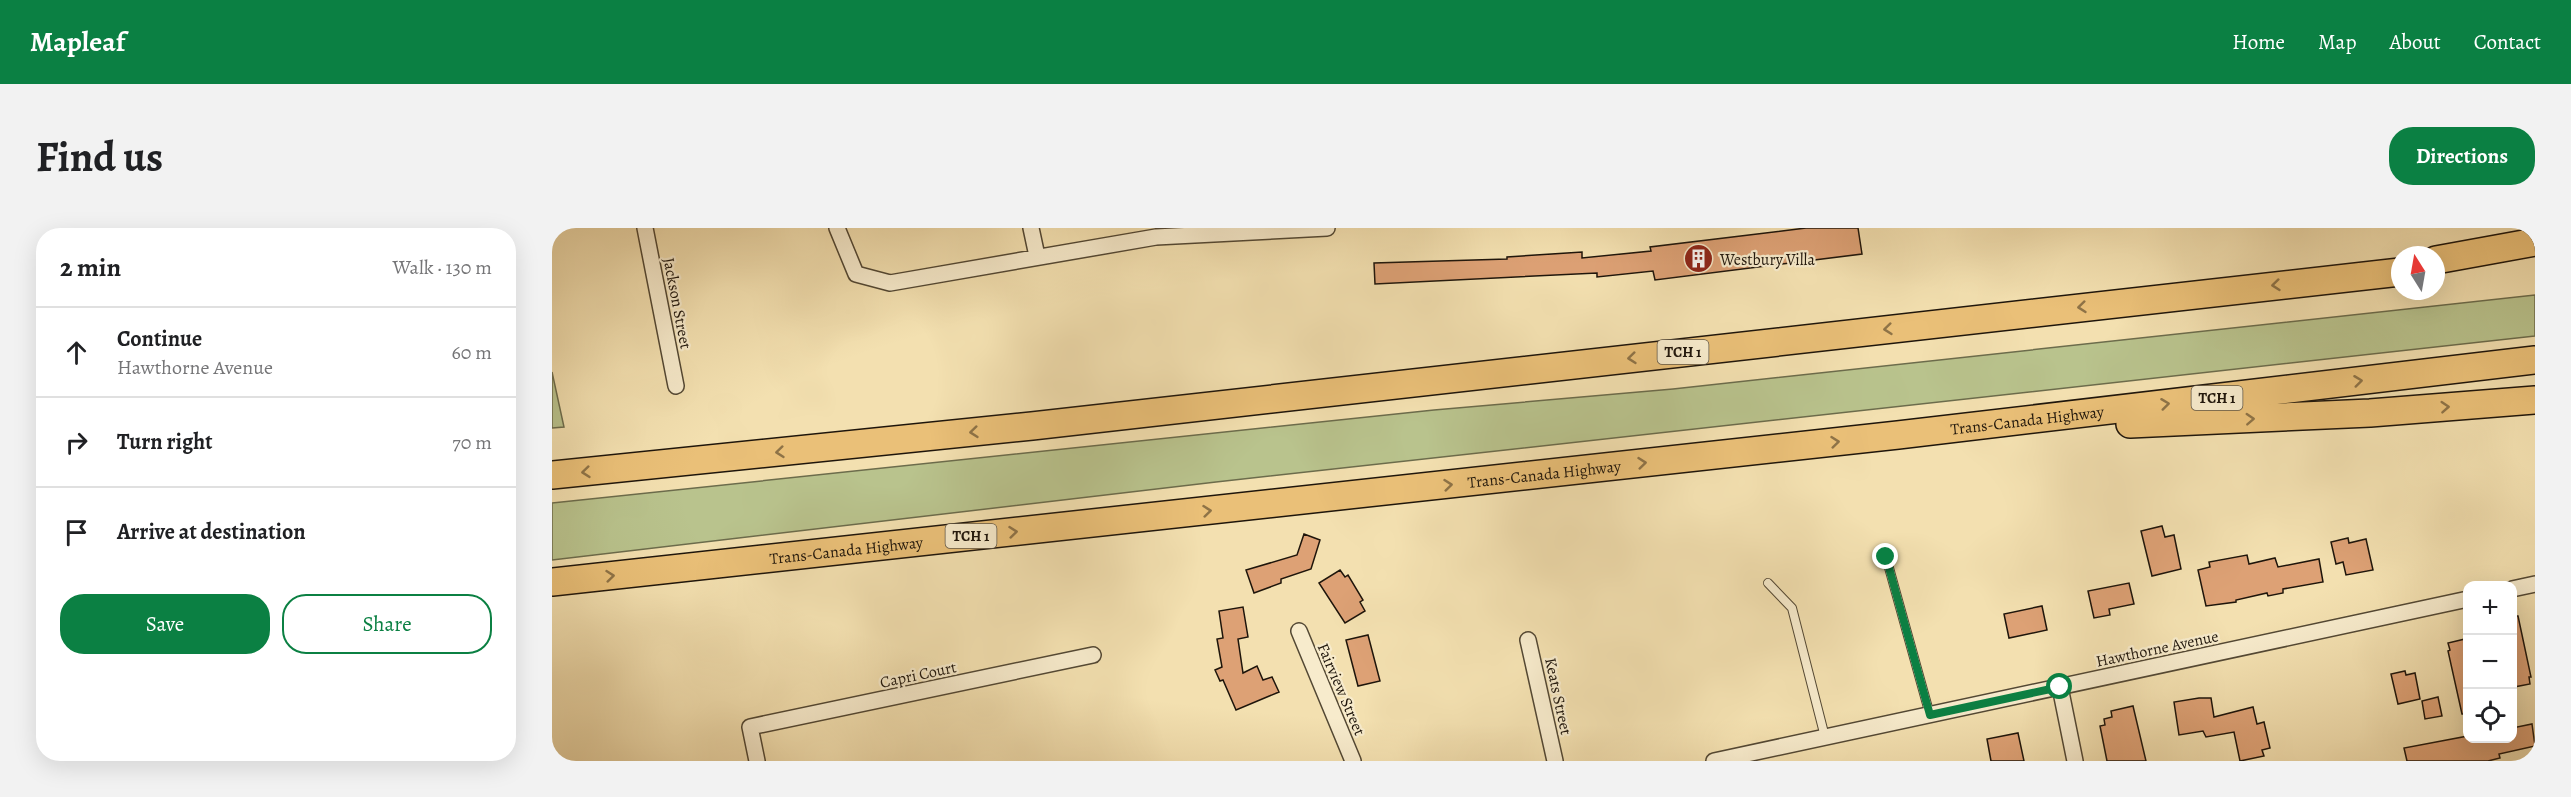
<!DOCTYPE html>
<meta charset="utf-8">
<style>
body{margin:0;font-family:Alegreya,serif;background:#f2f2f2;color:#202124}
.controls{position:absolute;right:18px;bottom:18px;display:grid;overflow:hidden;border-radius:12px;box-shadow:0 6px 24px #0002}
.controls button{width:54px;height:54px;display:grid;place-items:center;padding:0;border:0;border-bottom:2px solid #e0e0e0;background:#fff;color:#202124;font:30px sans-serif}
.compass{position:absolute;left:1839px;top:18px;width:54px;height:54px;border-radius:50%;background:#fff;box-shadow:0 6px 24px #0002;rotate:349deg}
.stop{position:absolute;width:18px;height:18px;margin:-14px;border:4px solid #0b8043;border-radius:50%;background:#fff}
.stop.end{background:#0b8043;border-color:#fff;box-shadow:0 2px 6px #0008}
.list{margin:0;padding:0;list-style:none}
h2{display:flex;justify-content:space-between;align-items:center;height:78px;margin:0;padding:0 24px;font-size:26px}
h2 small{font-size:20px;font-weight:400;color:#757577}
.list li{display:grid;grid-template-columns:39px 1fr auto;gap:18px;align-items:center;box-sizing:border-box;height:90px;padding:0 24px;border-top:2px solid #e0e0e0}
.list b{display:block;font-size:22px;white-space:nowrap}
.list p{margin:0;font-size:20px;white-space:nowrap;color:#757577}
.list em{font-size:20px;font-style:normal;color:#757577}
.actions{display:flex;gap:12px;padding:18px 24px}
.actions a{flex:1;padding:14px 0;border:2px solid #0b8043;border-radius:24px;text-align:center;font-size:21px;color:#0b8043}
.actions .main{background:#0b8043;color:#fff}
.icon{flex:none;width:33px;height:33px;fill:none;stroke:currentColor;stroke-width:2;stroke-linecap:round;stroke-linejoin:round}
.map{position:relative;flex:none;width:1983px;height:533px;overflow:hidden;border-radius:24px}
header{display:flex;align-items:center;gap:36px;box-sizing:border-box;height:84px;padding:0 30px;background:#0b8043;color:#fff}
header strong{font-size:28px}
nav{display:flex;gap:33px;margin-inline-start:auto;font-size:21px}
.intro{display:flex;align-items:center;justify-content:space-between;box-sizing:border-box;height:144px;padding:0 36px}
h1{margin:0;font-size:42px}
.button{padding:15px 27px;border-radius:24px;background:#0b8043;color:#fff;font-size:21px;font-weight:700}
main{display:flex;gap:36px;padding:0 36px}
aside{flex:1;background:#fff;border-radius:24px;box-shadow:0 6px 24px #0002}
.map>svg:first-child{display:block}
.green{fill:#b9c38d;stroke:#6c6c4c;stroke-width:1.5}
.building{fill:#dda175;stroke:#1e150b;stroke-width:1.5}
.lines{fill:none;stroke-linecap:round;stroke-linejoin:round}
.lane-casing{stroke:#534834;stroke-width:10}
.street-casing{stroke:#534834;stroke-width:18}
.highway-casing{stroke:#1e150b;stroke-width:30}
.lane{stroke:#f7ebcc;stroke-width:8}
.street{stroke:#f7ebcc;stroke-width:15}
.highway{stroke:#eac078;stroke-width:27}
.oneway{stroke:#8e7347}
.route{stroke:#0b8043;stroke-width:8}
.labels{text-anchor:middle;stroke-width:4.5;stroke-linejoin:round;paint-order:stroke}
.shield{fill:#f7ebcc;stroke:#5f5545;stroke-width:1.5}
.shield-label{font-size:15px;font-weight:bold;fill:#1e150b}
.poi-label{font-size:16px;fill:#1e150b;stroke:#f7ebcc;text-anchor:start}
.street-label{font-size:16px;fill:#1e150b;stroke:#f7ebcc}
</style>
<header>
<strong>Mapleaf</strong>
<nav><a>Home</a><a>Map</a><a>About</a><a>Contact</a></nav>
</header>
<div class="intro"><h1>Find us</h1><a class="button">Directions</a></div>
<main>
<aside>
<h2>2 min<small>Walk · 130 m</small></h2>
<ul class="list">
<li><svg class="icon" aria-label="ahead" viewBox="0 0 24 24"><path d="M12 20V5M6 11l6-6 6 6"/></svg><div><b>Continue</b><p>Hawthorne Avenue</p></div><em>60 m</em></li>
<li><svg class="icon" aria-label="right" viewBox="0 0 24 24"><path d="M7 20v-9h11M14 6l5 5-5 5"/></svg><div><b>Turn right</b></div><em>70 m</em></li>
<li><svg class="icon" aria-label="arrive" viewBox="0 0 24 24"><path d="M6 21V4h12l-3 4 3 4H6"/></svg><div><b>Arrive at destination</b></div></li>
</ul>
<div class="actions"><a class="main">Save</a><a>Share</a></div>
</aside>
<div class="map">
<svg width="1983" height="533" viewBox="0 0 1983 533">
<rect width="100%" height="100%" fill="#f3e0b0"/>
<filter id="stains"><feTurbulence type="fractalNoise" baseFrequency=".00333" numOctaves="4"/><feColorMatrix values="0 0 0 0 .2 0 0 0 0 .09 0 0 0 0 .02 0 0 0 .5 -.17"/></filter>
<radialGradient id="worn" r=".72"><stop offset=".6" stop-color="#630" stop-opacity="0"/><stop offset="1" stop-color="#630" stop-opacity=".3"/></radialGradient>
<!-- green -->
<path class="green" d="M 1983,67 L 1983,108 L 664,254 L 0,332 L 0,275 L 882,182 L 1121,161 Z
M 0,144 L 12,199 L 0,200 Z"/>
<!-- building -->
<path class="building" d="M 1254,0 L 1306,0 L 1310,26 L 1103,52 L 1101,43 L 1045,49 L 1045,45 L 823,56 L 822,35 L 955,31 L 955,29 L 1030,24 L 1030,30 L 1099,23 L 1098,19 Z
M 1610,298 L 1613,309 L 1622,307 L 1629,341 L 1600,348 L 1589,303 Z
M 752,306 L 768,312 L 759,341 L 729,351 L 729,355 L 702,365 L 694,342 L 745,327 Z
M 1796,310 L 1797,315 L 1814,311 L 1821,342 L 1794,347 L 1791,334 L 1784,336 L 1779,314 Z
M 1695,327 L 1697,336 L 1723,330 L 1726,339 L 1767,331 L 1771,354 L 1731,361 L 1731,365 L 1716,368 L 1715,365 L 1684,372 L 1684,374 L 1654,378 L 1646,342 L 1658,339 L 1657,334 Z
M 788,342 L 793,349 L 796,347 L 811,372 L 808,374 L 813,383 L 793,395 L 767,355 Z
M 1577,355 L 1582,376 L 1557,381 L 1558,387 L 1542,390 L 1536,363 Z
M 1490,378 L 1495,402 L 1457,410 L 1452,386 Z
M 691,379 L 696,409 L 686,411 L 691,445 L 705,438 L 711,452 L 720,449 L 727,464 L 684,482 L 671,452 L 668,453 L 663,442 L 670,439 L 665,411 L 671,410 L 667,383 Z
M 1960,388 L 1966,388 L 1979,449 L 1977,449 L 1978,456 L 1962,459 Z
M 816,407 L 828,453 L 806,458 L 794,412 Z
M 1913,411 L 1916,422 L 1916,486 L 1910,486 L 1896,423 L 1898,422 L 1896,415 Z
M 1853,443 L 1854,447 L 1863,445 L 1868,471 L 1846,476 L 1839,446 Z
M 1886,469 L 1890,488 L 1873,491 L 1870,473 Z
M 1647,470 L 1659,470 L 1662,489 L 1701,479 L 1705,496 L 1712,494 L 1718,520 L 1710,522 L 1712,528 L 1688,533 L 1682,504 L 1654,509 L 1651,503 L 1627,507 L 1622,474 Z
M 1581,478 L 1594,533 L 1555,533 L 1548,498 L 1553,497 L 1552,491 L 1560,489 L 1559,483 Z
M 1980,496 L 1983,518 L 1947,526 L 1948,530 L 1936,533 L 1855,533 L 1852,520 L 1916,508 L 1916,510 L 1960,510 L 1960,500 Z
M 1466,505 L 1472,533 L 1439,533 L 1435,511 Z"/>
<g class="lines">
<defs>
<path id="lane" d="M 1334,329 L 1378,487
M 1216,355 L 1240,380 L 1273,509"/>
<path id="street" d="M 93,0 L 124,158
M 285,0 L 304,46 L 338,55 L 604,9 L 775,0
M 479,0 L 485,28
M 1960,361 L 1983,356
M 747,403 L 801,533
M 976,412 L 1003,533
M 1508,459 L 1523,533
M 205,533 L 198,499 L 541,427
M 1162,533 L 1916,371"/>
<g id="highway">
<path d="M 1884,32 L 1983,14"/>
<path d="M 1578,196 L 1818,185 L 1983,172"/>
<path d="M 0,247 L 480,198 L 1848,44"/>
<path id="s1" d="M 0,354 L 1346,207 L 1983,132"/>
</g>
</defs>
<!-- lane casing -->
<use href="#lane" class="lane-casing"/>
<!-- street casing -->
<use href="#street" class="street-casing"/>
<!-- highway casing -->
<use href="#highway" class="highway-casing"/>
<!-- lane -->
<use href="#lane" class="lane"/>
<!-- street -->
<use href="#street" class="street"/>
<!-- highway -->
<use href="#highway" class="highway"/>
</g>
<!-- one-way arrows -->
<defs><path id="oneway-chevron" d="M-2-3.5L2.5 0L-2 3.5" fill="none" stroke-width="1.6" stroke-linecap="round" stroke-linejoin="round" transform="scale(1.5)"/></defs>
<g class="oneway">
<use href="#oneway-chevron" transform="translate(1724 57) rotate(174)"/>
<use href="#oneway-chevron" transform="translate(1530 79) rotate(174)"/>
<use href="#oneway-chevron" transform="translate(1336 101) rotate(174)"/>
<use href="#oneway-chevron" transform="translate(1080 130) rotate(174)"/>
<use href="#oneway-chevron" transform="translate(1806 153) rotate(-7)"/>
<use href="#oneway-chevron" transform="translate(1613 176) rotate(-7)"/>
<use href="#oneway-chevron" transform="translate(1893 179) rotate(-4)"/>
<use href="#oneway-chevron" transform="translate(1698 191) rotate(-3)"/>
<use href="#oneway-chevron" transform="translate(422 204) rotate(174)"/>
<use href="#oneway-chevron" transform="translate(1283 214) rotate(-6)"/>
<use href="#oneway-chevron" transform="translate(228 224) rotate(174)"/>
<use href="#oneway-chevron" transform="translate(1090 235) rotate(-6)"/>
<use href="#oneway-chevron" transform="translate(34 244) rotate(174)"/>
<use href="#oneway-chevron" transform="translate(896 257) rotate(-6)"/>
<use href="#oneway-chevron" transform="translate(655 283) rotate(-6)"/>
<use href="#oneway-chevron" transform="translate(461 304) rotate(-6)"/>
<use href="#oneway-chevron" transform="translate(58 348) rotate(-6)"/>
</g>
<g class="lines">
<!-- route -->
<path class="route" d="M 1334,329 L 1378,487 L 1508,459"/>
</g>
<!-- icons -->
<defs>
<symbol id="building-disc" viewBox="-11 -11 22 22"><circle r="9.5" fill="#8f2418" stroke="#f7ebcc"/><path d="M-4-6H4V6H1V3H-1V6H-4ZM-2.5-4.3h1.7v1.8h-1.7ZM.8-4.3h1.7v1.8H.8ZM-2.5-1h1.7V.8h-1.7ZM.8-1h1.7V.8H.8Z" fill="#fff"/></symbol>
</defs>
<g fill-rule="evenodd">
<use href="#building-disc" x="1130" y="14" width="33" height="33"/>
</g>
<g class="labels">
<!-- shield labels -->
<g class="shield">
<rect x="1105.5" y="112" width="51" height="24" rx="4.5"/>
<rect x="1639.5" y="158" width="51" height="24" rx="4.5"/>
<rect x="393.5" y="296" width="51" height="24" rx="4.5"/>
</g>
<g class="shield-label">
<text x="1131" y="129">TCH 1</text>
<text x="1665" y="175">TCH 1</text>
<text x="419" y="313">TCH 1</text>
</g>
<!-- poi labels -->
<g class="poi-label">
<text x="1168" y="37">Westbury Villa</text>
</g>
<!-- street labels -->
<g class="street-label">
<text transform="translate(126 75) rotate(79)" y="6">Jackson Street</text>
<text dy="6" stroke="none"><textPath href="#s1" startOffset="1484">Trans-Canada Highway</textPath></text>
<text dy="6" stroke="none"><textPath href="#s1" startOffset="998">Trans-Canada Highway</textPath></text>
<text dy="6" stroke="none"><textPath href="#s1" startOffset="296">Trans-Canada Highway</textPath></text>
<text transform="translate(1605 420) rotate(-12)" y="6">Hawthorne Avenue</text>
<text transform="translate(366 446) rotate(-12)" y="6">Capri Court</text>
<text transform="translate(790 461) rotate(67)" y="6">Fairview Street</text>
<text transform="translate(1007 468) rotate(78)" y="6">Keats Street</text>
</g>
</g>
<rect width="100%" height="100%" filter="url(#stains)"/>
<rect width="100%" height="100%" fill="url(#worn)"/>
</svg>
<div class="controls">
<button>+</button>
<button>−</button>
<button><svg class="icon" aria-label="locate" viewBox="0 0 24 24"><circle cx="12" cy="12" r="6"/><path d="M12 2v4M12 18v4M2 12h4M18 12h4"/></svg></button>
</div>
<svg class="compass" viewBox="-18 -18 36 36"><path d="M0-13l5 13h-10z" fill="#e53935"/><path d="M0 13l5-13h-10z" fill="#757577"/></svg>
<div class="stop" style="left:1508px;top:459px"></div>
<div class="stop end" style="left:1334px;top:329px"></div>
</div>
</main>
